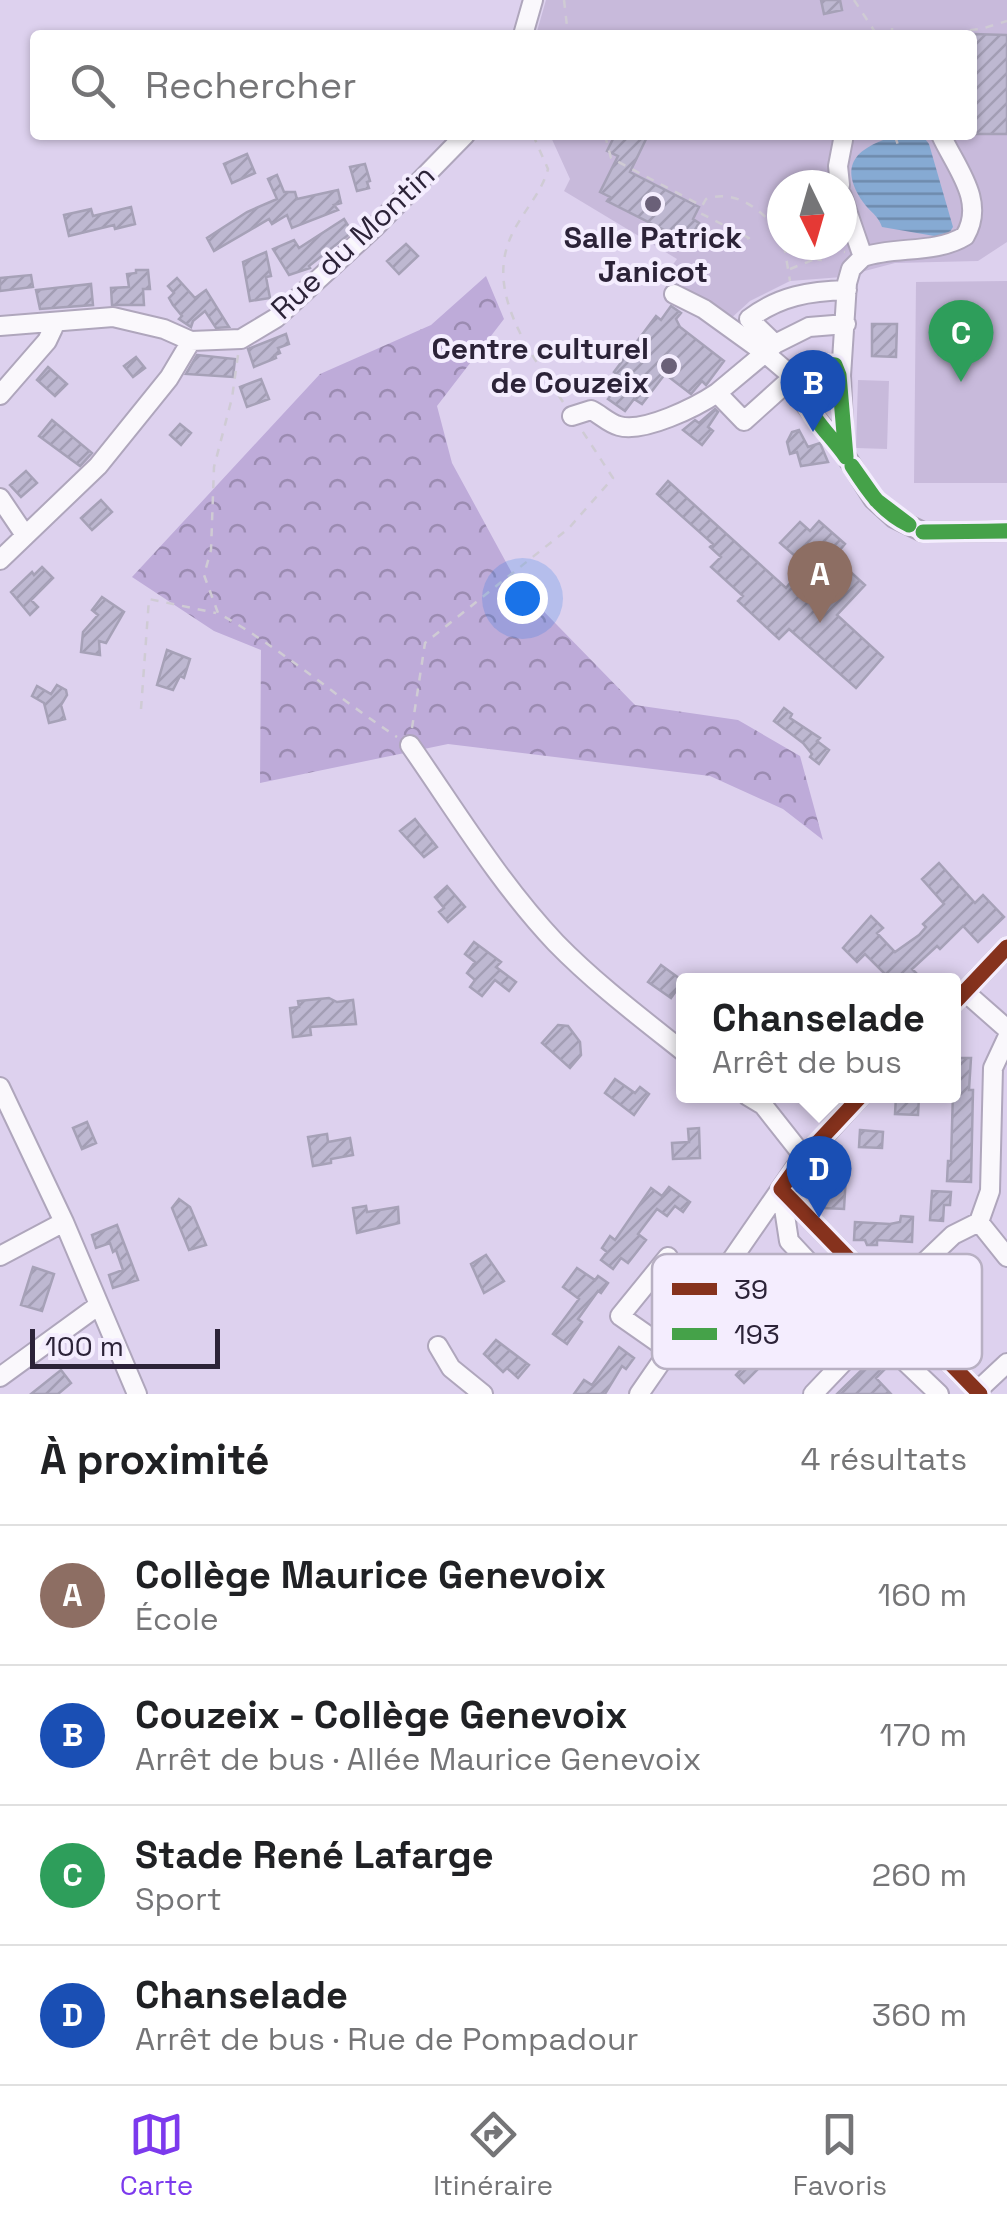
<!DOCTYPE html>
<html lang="fr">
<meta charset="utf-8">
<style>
body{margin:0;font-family:"Space Grotesk",sans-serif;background:#f6f6f6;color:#202124}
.compass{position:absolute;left:767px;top:170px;width:90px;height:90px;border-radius:50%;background:#fff;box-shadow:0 2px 8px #0004;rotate:175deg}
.scale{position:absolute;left:30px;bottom:25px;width:190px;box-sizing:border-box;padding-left:10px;border:5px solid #2c2338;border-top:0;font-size:28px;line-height:35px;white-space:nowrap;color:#2c2338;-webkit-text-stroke:8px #f4edfe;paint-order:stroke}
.you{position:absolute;left:522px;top:598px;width:35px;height:35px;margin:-25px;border:8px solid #fff;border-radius:50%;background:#1a73e8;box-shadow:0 0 0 15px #1a73e833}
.badge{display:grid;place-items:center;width:65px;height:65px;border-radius:50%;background:#7c3aed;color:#fff;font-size:32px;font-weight:700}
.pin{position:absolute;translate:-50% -82px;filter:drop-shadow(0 2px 5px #0008)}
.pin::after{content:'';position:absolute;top:52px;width:35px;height:30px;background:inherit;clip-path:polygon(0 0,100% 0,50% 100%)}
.popup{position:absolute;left:676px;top:973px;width:285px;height:130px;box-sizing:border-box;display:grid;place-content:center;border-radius:10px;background:#fff;filter:drop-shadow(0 2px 8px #0005);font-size:32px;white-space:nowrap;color:#757577}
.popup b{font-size:38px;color:#202124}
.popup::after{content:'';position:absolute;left:50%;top:100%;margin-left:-20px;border:20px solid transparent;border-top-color:#fff}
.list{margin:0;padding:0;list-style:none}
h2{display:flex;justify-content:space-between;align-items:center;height:130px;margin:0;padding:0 40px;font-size:42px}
h2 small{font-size:32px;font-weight:400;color:#757577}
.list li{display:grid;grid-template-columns:65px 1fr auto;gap:30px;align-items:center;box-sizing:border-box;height:140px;padding:0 40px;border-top:2px solid #e0e0e0}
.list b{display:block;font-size:38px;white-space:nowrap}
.list p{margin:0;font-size:32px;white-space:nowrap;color:#757577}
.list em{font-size:32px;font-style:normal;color:#757577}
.icon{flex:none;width:55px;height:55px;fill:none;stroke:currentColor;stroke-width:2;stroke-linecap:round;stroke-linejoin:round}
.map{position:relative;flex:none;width:1007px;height:1394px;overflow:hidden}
.search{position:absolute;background:#fff;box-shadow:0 2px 8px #0004;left:30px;right:30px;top:30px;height:110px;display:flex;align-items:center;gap:25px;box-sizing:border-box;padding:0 35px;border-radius:10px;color:#757577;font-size:38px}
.sheet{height:690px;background:#fff}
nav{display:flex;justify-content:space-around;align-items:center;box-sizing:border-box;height:140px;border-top:2px solid #e0e0e0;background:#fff;font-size:28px;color:#757577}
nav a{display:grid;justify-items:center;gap:5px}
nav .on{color:#7c3aed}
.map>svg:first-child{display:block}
.forest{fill:url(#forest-crowns)}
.park{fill:#c8badb;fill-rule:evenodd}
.water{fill:url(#water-rules)}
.building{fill:url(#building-hatch);stroke:#a6a1b7;stroke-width:2.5}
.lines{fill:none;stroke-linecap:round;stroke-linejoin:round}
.minor-casing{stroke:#afa6bc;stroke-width:22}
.path{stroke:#cfcbd4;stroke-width:2.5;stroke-dasharray:8 8;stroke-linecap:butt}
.minor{stroke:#faf8fc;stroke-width:18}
.bus-1-casing{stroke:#f4edfe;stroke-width:22}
.bus-2-casing{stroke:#f4edfe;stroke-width:22}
.bus-1{stroke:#45a249;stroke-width:15}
.bus-2{stroke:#86321d;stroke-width:15}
.poi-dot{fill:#6a6078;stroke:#f4edfe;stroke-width:4}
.labels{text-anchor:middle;stroke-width:8;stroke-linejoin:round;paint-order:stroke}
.poi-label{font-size:30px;font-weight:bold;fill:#2c2338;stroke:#f4edfe}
.street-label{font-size:30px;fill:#2c2338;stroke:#f4edfe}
.key{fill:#f4edfe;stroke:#b8b0c3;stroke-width:2.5}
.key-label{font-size:28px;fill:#2c2338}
</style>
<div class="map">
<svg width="1007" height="1394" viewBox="0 0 1007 1394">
<defs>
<pattern id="forest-crowns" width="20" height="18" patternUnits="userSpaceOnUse" patternTransform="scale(2.5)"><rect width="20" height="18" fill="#beabd9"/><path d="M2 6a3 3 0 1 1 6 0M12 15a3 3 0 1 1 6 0" fill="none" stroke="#9b8bb1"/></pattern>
<pattern id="water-rules" width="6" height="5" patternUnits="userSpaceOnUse" patternTransform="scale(2.5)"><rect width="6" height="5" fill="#86aad3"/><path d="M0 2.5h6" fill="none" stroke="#6e8aac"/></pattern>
<pattern id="building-hatch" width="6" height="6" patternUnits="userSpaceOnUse" patternTransform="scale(2.5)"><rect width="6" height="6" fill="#beb8d1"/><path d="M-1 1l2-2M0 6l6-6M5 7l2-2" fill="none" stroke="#a39eb4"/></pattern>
</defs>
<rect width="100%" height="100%" fill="#ddd1ee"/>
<!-- forest -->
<path class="forest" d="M 486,276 L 504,319 L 437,406 L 452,463 L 519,586 L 635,705 L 738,720 L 800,756 L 823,840 L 783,809 L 710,776 L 448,744 L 260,783 L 261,650 L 214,631 L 132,577 L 320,374 L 431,325 Z"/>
<!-- park -->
<path class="park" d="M 546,0 L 1007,0 L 1007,242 L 978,261 L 895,263 L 842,277 L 790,281 L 750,301 L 728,321 L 666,274 L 677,259 L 564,191 L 570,179 L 550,135 L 972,135 L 972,35 L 536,35 ZM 782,185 L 842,185 L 842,245 L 782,245 Z
M 1007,281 L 1007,483 L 914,483 L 916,282 Z
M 858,380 L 889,381 L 887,449 L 856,448 Z"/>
<!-- water -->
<path class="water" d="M 898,135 L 922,135 L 929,144 L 953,227 L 946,238 L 882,227 C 878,215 870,212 863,202 C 835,161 862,146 898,135 Z"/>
<!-- building -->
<path class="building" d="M 821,0 L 840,0 L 842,10 L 824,14 Z
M 972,34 L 1007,35 L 1007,134 L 972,134 Z
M 615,135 L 648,135 L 630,172 L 699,207 L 693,219 L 699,223 L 688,242 L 607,201 L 610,197 L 600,192 L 618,156 L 607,151 Z
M 247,154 L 255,173 L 232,183 L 224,164 Z
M 365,164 L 370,181 L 367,182 L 369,188 L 357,191 L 350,167 Z
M 277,175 L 284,192 L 295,192 L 297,199 L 338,190 L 341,203 L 334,205 L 338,210 L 292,228 L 287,215 L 272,224 L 269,219 L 214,251 L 207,238 L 247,212 L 277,199 L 268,179 Z
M 131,207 L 135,224 L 115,229 L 114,225 L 69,236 L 64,215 L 91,209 L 93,216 Z
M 344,219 L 352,232 L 309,266 L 310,268 L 289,275 L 273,249 L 294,240 L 299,248 Z
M 406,244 L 418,256 L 399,274 L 387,261 Z
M 266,252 L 271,276 L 266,277 L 270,298 L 250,301 L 243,262 Z
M 136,270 L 148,270 L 150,289 L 143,289 L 144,305 L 112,305 L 111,288 L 129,287 L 127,274 L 136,273 Z
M 31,275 L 33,287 L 0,291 L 0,278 Z
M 177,278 L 195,298 L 206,290 L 229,327 L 216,328 L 205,311 L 193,321 L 191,327 L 179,319 L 182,316 L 173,305 L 169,298 L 174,293 L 168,286 Z
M 91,284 L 93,305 L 40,309 L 36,290 Z
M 671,306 L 681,313 L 676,319 L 680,327 L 724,361 L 706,385 L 702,381 L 691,394 L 665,374 L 642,404 L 634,399 L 625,411 L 608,399 L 624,379 L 614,372 L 656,316 L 661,320 Z
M 872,324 L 897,324 L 896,357 L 872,356 Z
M 286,334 L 289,344 L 278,348 L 280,353 L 275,355 L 276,358 L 254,367 L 248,349 Z
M 197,355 L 235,359 L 233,377 L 186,374 Z
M 136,357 L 145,368 L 133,377 L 124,366 Z
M 48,367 L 67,384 L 55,396 L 37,380 Z
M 261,379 L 269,399 L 247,407 L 240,387 Z
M 715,409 L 718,412 L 708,427 L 713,431 L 702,445 L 683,430 L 695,420 L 699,423 Z
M 52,420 L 92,453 L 80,466 L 39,436 Z
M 180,424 L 191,433 L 181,445 L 170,435 Z
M 799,430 L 808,447 L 820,443 L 828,462 L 801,466 L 797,452 L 790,454 L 787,442 L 792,432 Z
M 26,471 L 37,483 L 21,497 L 10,485 Z
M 668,481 L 786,588 L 795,577 L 818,576 L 780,543 L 800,522 L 810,531 L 819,521 L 845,544 L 834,557 L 865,585 L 837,615 L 883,657 L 856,688 L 789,629 L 779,639 L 738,601 L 743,596 L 711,567 L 721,557 L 710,547 L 713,544 L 657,494 Z
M 101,500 L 112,512 L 92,530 L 81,518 Z
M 42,567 L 53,578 L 31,600 L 38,607 L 30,615 L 11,592 L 32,572 L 34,575 Z
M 102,597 L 124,612 L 106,643 L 99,641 L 100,655 L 81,652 L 83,632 L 98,615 L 92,610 Z
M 167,650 L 190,659 L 184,678 L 180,676 L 173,690 L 157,685 Z
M 57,685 L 66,690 L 67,695 L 61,705 L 65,719 L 49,723 L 44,703 L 32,696 L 37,686 L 51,694 Z
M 784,708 L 792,714 L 790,718 L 820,738 L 817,741 L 829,750 L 819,764 L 810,757 L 812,754 L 803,743 L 774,721 Z
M 415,819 L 437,847 L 424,857 L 400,831 Z
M 939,863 L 975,903 L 983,895 L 1004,917 L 978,942 L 963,926 L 940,949 L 937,946 L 912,969 L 923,980 L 891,980 L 865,954 L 857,962 L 843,948 L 871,916 L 883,928 L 877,933 L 895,952 L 919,935 L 926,927 L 923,924 L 944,904 L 922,879 Z
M 447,886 L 465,907 L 448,922 L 439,912 L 444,908 L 435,897 Z
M 474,942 L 501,962 L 496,967 L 516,982 L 509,991 L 495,980 L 482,996 L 470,987 L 475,980 L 467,973 L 475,962 L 465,954 Z
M 661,965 L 683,981 L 671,998 L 648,982 Z
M 329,998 L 337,1002 L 353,1000 L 356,1024 L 310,1027 L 311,1035 L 293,1037 L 290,1008 L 299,1007 L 298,1001 Z
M 558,1025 L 568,1026 L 580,1042 L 581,1055 L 570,1068 L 542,1043 Z
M 954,1058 L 971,1058 L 969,1090 L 973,1090 L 971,1182 L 947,1181 L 948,1161 L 951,1161 Z
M 615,1079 L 635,1093 L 640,1087 L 649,1094 L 634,1115 L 605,1093 Z
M 896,1096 L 919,1097 L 918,1115 L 895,1114 Z
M 87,1122 L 96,1143 L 82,1149 L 73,1128 Z
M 699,1128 L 700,1158 L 673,1159 L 672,1143 L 689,1142 L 688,1129 Z
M 860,1130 L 883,1132 L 882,1148 L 859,1147 Z
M 327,1134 L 328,1142 L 350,1138 L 353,1155 L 331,1159 L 331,1163 L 313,1166 L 308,1137 Z
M 830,1174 L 846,1175 L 844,1209 L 824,1208 L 824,1197 L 830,1197 Z
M 669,1187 L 690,1202 L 683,1212 L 675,1206 L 667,1216 L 657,1209 L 638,1234 L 646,1240 L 628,1263 L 621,1258 L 613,1269 L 601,1260 L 607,1252 L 602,1248 L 610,1236 L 615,1240 L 651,1188 L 662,1196 Z
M 932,1191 L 951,1192 L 950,1205 L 944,1205 L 943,1221 L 930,1220 Z
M 179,1199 L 190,1207 L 206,1245 L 189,1250 L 172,1208 Z
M 366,1206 L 367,1212 L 398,1207 L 399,1223 L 357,1233 L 353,1208 Z
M 901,1216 L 913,1217 L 912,1242 L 877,1240 L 877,1245 L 867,1245 L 865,1240 L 854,1240 L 855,1222 L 890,1224 L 900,1222 Z
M 117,1225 L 138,1280 L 113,1288 L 109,1275 L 123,1270 L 116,1250 L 113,1252 L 110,1243 L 96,1248 L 92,1235 Z
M 486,1255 L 504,1281 L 484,1293 L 471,1264 Z
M 690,1261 L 699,1267 L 685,1287 L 677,1281 Z
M 33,1267 L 54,1274 L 42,1311 L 21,1305 Z
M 577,1268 L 595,1280 L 598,1276 L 608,1283 L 601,1293 L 598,1291 L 578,1319 L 582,1322 L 567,1344 L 553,1334 L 579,1299 L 563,1287 Z
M 496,1340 L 529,1365 L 518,1378 L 507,1368 L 503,1372 L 484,1354 Z
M 619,1347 L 634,1358 L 626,1369 L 622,1366 L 605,1394 L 574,1394 L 584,1380 L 592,1385 Z
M 760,1349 L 767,1356 L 762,1361 L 764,1363 L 744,1383 L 736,1375 Z
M 876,1356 L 887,1367 L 876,1378 L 891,1394 L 837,1394 Z
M 61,1370 L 71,1383 L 58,1394 L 31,1394 Z"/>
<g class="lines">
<defs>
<path id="minor" d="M 523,35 L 533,0
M 840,185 L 838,166 L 843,140
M 863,257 C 895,246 936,254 965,236 C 986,201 956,168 941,135
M 674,294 L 704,309 L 765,353 L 717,393 L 744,421 L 793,377
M 0,326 L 113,317 L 164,329 L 191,341 L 241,339 L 276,318 L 374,228 L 465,135
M 775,344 L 809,327 L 846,324
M 841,376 L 847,283 L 851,269 L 863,257 L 842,196
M 799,382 L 765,353 L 775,344 L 749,319 C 779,296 810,291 847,290
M 0,395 L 47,341 L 56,322
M 572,416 L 591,410 C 600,414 608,423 619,426 C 644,433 696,407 717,393
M 844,453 L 841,376 L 835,365 L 819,363 L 804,367 L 799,382 L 804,403 L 844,453 L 873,499 L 894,518 L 923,532 L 1007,531
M 0,498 L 25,535
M 0,560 L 98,466 L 169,378 L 191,341
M 410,745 C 456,811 500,884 556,943 C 595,983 640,1017 684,1052
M 965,992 L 1007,1029
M 954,1003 L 1007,947
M 0,1087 L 64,1222 L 137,1394
M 748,1096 L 763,1105 L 804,1157
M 781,1189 L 980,1394
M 781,1189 L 789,1241 L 873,1331 L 939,1394
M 979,1222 L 1007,1257
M 0,1256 L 64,1222
M 668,1257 L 620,1316 L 670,1351
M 886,1299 L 953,1235 L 979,1222 L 990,1191 L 993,1068 L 1007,1038
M 438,1346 L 451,1368 L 483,1394
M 0,1377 L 99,1305
M 977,1391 L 1007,1363
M 639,1394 L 795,1168 L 861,1096
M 813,1394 L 873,1331"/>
</defs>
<!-- minor casing -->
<use href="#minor" class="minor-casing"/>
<!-- path -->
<path class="path" d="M 564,0 L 568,35
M 854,0 L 877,35
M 892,35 L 892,28
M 922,35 L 981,29 L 1007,21
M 533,135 L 548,169 C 541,196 517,217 508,244 C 488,300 536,361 565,405
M 605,135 L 611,158 L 702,206 L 706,199 C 737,188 765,212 782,237
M 895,136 L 900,151
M 784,245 L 790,281
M 801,245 L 813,250
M814 253a7 7 0 1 1 14 0a7 7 0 1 1-14 0Z
M 828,250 L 845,252
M 684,251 L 749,238 L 700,213 L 701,207
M 790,269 L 815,259
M 238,355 L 232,398 L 214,467 L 211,550 L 204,575 L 218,613 C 281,648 336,697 397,737
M 141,709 L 149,599 L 216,613
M 412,728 L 425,643 L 569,528 L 613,478 L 581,429"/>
<!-- minor -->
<use href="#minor" class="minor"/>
<defs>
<path id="bus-1" d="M 819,363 L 835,365 L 839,375 L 846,457 C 826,428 792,404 804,367 Z
M 852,466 L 876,500 L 909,525
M 852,466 C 868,491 882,512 909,525
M 1007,531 L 926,532 L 923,532 Z"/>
<path id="bus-2" d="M 954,1003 L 1007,947
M 781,1189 L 980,1394
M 781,1189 L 804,1157 L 861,1096"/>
</defs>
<!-- bus-1 casing -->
<use href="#bus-1" class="bus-1-casing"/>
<!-- bus-2 casing -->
<use href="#bus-2" class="bus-2-casing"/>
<!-- bus-1 -->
<use href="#bus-1" class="bus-1"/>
<!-- bus-2 -->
<use href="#bus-2" class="bus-2"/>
</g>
<!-- markers -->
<g class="poi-dot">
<circle cx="653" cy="204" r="10"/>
<circle cx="669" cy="366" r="10"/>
</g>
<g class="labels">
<!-- poi labels -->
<g class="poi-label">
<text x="653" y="248">Salle Patrick<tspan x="653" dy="34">Janicot</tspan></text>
<text x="649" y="359" text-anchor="end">Centre culturel<tspan x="649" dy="34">de Couzeix</tspan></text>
</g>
<!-- street labels -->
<g class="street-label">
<text transform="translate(353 242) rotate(-43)" y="10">Rue du Montin</text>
</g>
</g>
<!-- legend -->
<rect x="652" y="1254" width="330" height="115" rx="15" class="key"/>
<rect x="672" y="1283" width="45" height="12" fill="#86321d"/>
<rect x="672" y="1328" width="45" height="12" fill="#45a249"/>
<g class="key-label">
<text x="734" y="1299">39</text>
<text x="734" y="1344">193</text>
</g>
</svg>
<svg class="compass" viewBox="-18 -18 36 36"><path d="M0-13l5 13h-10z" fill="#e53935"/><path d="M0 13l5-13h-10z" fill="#757577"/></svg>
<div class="scale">100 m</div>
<div class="you"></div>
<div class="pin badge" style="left:820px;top:623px;background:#8d6e63">A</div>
<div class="pin badge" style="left:813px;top:432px;background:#1a4fb4">B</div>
<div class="pin badge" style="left:961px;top:382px;background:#2e9e5b">C</div>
<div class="pin badge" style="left:819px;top:1218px;background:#1a4fb4">D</div>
<div class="popup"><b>Chanselade</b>Arrêt de bus</div>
<div class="search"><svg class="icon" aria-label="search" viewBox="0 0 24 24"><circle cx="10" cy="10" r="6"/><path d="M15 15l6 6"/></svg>Rechercher</div>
</div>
<section class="sheet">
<h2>À proximité<small>4 résultats</small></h2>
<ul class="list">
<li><span class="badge" style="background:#8d6e63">A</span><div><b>Collège Maurice Genevoix</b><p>École</p></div><em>160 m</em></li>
<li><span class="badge" style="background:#1a4fb4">B</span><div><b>Couzeix - Collège Genevoix</b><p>Arrêt de bus · Allée Maurice Genevoix</p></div><em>170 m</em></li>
<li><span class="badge" style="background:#2e9e5b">C</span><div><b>Stade René Lafarge</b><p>Sport</p></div><em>260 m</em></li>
<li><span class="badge" style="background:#1a4fb4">D</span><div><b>Chanselade</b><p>Arrêt de bus · Rue de Pompadour</p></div><em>360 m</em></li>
</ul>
</section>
<nav>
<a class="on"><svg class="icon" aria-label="map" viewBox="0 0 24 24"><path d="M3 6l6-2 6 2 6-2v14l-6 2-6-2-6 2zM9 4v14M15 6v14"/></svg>Carte</a>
<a><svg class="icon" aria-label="directions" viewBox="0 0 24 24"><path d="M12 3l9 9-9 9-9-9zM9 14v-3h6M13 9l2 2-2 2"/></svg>Itinéraire</a>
<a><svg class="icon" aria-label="saved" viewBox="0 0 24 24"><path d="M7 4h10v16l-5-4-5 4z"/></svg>Favoris</a>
</nav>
